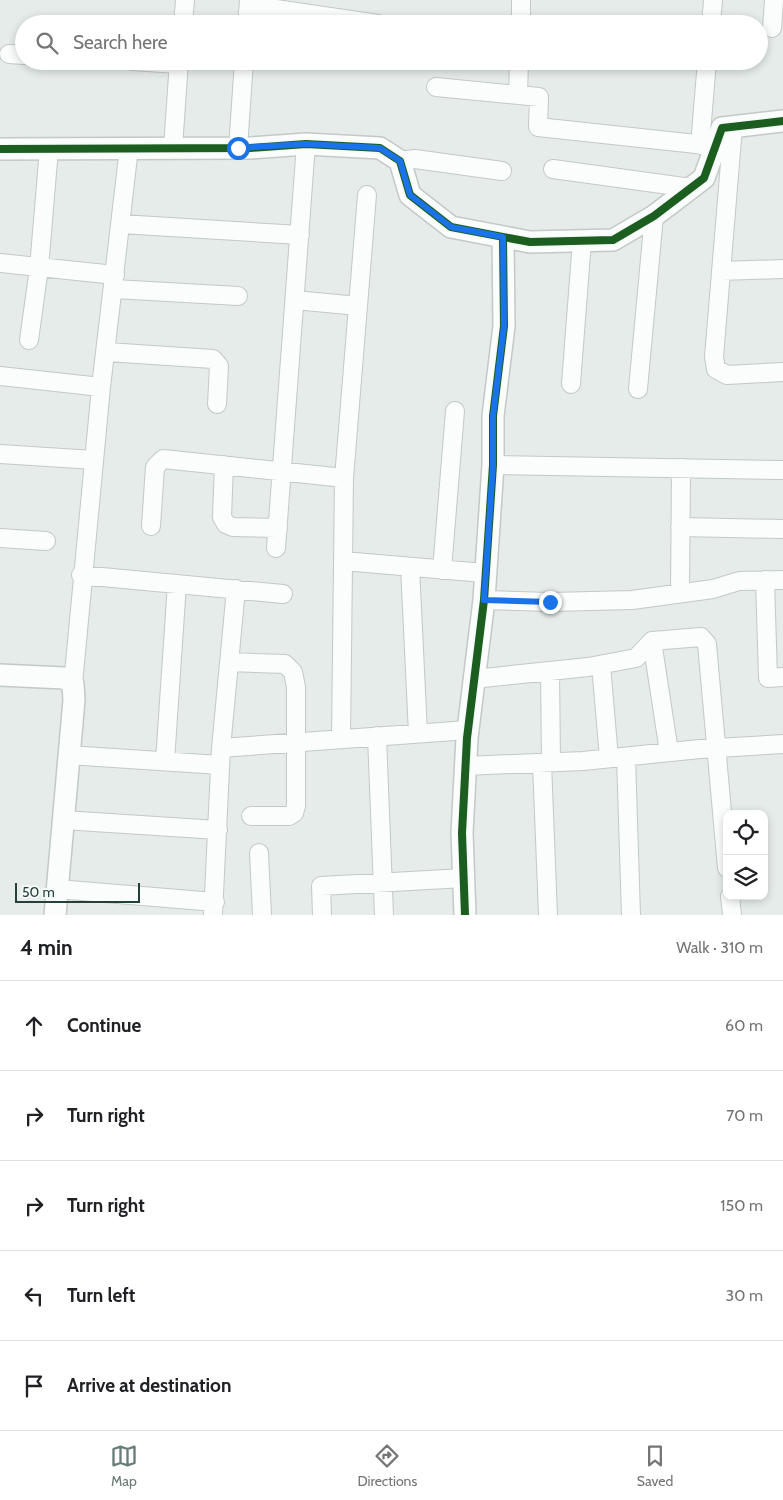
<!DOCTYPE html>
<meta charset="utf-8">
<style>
body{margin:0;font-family:Cabin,sans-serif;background:#f6f6f6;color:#202124}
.controls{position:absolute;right:15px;bottom:15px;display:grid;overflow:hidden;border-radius:10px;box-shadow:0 2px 8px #0003}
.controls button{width:45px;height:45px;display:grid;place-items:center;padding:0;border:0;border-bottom:1px solid #e0e0e0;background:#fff;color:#202124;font:25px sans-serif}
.scale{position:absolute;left:15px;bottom:12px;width:125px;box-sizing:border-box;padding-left:5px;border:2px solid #24403b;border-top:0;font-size:14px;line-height:18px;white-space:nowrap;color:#24403b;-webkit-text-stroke:4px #f5faf8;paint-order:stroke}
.stop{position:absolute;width:15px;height:15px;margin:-11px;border:4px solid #1a73e8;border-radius:50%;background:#fff}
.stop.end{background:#1a73e8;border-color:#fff;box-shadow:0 1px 5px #0008}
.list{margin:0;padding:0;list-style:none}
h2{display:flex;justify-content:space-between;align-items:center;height:65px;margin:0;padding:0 20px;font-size:21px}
h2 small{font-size:16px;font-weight:400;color:#757577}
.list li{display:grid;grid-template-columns:32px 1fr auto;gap:15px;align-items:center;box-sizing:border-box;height:90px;padding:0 20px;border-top:1px solid #e0e0e0}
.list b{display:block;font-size:19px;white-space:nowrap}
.list em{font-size:16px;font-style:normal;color:#757577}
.icon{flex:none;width:28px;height:28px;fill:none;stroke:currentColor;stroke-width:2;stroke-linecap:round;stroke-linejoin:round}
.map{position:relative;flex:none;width:783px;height:915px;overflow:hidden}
.search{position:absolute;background:#fff;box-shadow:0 2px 8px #0003;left:15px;right:15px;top:15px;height:55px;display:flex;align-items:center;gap:12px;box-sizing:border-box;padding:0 18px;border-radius:28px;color:#757577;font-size:19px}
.sheet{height:515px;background:#fff}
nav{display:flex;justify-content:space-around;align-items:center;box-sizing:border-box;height:70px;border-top:1px solid #e0e0e0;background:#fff;font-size:14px;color:#757577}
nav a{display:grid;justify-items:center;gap:2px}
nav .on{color:#687c78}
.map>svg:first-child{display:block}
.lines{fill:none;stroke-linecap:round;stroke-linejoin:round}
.minor-casing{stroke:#c3c9c7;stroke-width:20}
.tertiary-casing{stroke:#c3c9c7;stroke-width:24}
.minor{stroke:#fbfcfc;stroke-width:18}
.tertiary{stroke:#fbfcfc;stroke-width:21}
.cycleway-casing{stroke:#f5faf8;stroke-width:11}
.cycleway{stroke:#1b5e20;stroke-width:8}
.route{stroke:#1a73e8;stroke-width:6}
</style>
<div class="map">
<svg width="783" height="915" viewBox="0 0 783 915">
<rect width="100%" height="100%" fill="#e6ece9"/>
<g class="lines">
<defs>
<path id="minor" d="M 249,5 L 378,24
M 183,24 L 185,0
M 247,24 L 249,0
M 521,24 L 521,0
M 711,24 L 713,0
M 772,28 L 774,0
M 9,54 L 24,55
M 132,61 L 179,64
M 436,87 L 539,97 L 538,127 L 715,146
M 518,95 L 519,61
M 733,127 L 714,357 L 716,369 L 727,375 L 783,372
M 700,145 L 707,61
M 173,148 L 179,61
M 238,148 L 244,61
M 400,161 L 415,159 L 502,171
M 553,169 L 691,188
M 121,224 L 300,235
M 0,263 L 115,275
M 721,271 L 783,269
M 114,289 L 238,296
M 295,300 L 358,306 L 344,478 L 341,739
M 358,306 L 367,195
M 29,340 L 39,268 L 49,149
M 107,352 L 213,359 L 219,366 L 217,404
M 0,376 L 101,387
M 571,384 L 582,241
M 638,389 L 654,216
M 0,454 L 94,460
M 224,465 L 222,517 L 226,524 L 233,527 L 278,528
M 493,465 L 783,470
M 151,526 L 155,467 L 163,459 L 344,478
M 680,527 L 783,529
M 0,538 L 46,541
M 276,548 L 306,144
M 343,561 L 484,573
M 410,567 L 418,733
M 442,570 L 455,411
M 81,575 L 283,594
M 765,580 L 768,678 L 783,677
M 680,593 L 681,468
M 484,600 L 550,602 L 632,600 L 713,589 L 739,581 L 783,580
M 652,641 L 669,752
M 229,662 L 285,664 L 293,672 L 296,687 L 296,806 L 294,813 L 289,816 L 251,816
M 601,665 L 609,758
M 550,671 L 551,762
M 474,679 L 588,667 L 636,658 L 652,641 L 701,637 L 707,644 L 727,868
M 73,684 L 101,387 L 129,148
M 377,736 L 384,915
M 221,748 L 468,730
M 68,755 L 220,765
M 626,757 L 631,915
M 165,761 L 177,584
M 542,763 L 548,915
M 465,766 L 583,761 L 700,749 L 783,744
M 63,820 L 218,830
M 259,853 L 262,915
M 57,889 L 215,902
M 730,896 L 732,915
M 213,915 L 221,748 L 236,589
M 322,915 L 321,886 L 464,878"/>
<path id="tertiary" d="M 0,149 L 250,148 L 306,144 L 380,148 L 400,161 L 410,195 L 451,227 L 530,242 L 613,240 L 654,216 L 704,178 L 722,128 L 783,121
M 0,675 L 64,678 L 73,684 L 74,700 L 55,915
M 465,915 L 462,833 L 467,738 L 484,600 L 493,465 L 493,416 L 504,326 L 503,237"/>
</defs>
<!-- minor casing -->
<use href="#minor" class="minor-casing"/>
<!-- tertiary casing -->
<use href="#tertiary" class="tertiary-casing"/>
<!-- minor -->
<use href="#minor" class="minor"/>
<!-- tertiary -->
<use href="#tertiary" class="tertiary"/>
<defs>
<path id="cycleway" d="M 0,149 L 250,148 L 306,144 L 380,148 L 400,161 L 410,195 L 451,227 L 530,242 L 613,240 L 654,216 L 704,178 L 722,128 L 783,121
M 465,915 L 462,833 L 467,738 L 484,600 L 493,465 L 493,416 L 504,326 L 503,237"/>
</defs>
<!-- cycleway casing -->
<use href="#cycleway" class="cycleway-casing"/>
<!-- cycleway -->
<use href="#cycleway" class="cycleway"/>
</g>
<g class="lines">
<!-- route -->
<path class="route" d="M 238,148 L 306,144 L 380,148 L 400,161 L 410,195 L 451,227 L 503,237 L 504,326 L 493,416 L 493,465 L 484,600 L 550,602"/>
</g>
</svg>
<div class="controls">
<button><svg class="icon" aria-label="locate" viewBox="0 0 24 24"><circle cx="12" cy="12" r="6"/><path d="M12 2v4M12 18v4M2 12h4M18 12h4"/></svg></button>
<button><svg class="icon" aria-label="layers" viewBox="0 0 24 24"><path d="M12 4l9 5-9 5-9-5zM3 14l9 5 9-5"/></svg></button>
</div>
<div class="scale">50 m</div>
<div class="stop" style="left:238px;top:148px"></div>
<div class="stop end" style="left:550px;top:602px"></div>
<div class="search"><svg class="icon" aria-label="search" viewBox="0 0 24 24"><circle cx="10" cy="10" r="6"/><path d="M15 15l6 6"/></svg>Search here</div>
</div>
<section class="sheet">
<h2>4 min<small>Walk · 310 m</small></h2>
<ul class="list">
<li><svg class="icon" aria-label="ahead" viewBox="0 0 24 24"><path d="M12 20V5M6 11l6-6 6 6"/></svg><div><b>Continue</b></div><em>60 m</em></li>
<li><svg class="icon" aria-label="right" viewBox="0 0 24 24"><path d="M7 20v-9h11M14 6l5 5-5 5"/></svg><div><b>Turn right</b></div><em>70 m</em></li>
<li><svg class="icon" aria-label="right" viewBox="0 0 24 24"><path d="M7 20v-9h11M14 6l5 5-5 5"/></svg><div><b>Turn right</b></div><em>150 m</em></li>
<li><svg class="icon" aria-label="left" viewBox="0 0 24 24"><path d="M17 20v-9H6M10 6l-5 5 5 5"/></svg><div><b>Turn left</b></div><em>30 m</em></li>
<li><svg class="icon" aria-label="arrive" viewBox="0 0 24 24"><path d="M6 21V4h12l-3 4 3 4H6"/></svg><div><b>Arrive at destination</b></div></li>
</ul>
</section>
<nav>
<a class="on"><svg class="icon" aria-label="map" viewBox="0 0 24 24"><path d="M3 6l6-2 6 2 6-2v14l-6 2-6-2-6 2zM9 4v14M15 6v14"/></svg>Map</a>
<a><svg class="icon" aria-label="directions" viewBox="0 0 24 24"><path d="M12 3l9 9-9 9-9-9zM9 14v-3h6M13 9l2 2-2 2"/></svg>Directions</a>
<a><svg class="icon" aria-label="saved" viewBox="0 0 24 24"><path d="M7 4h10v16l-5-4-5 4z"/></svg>Saved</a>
</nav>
